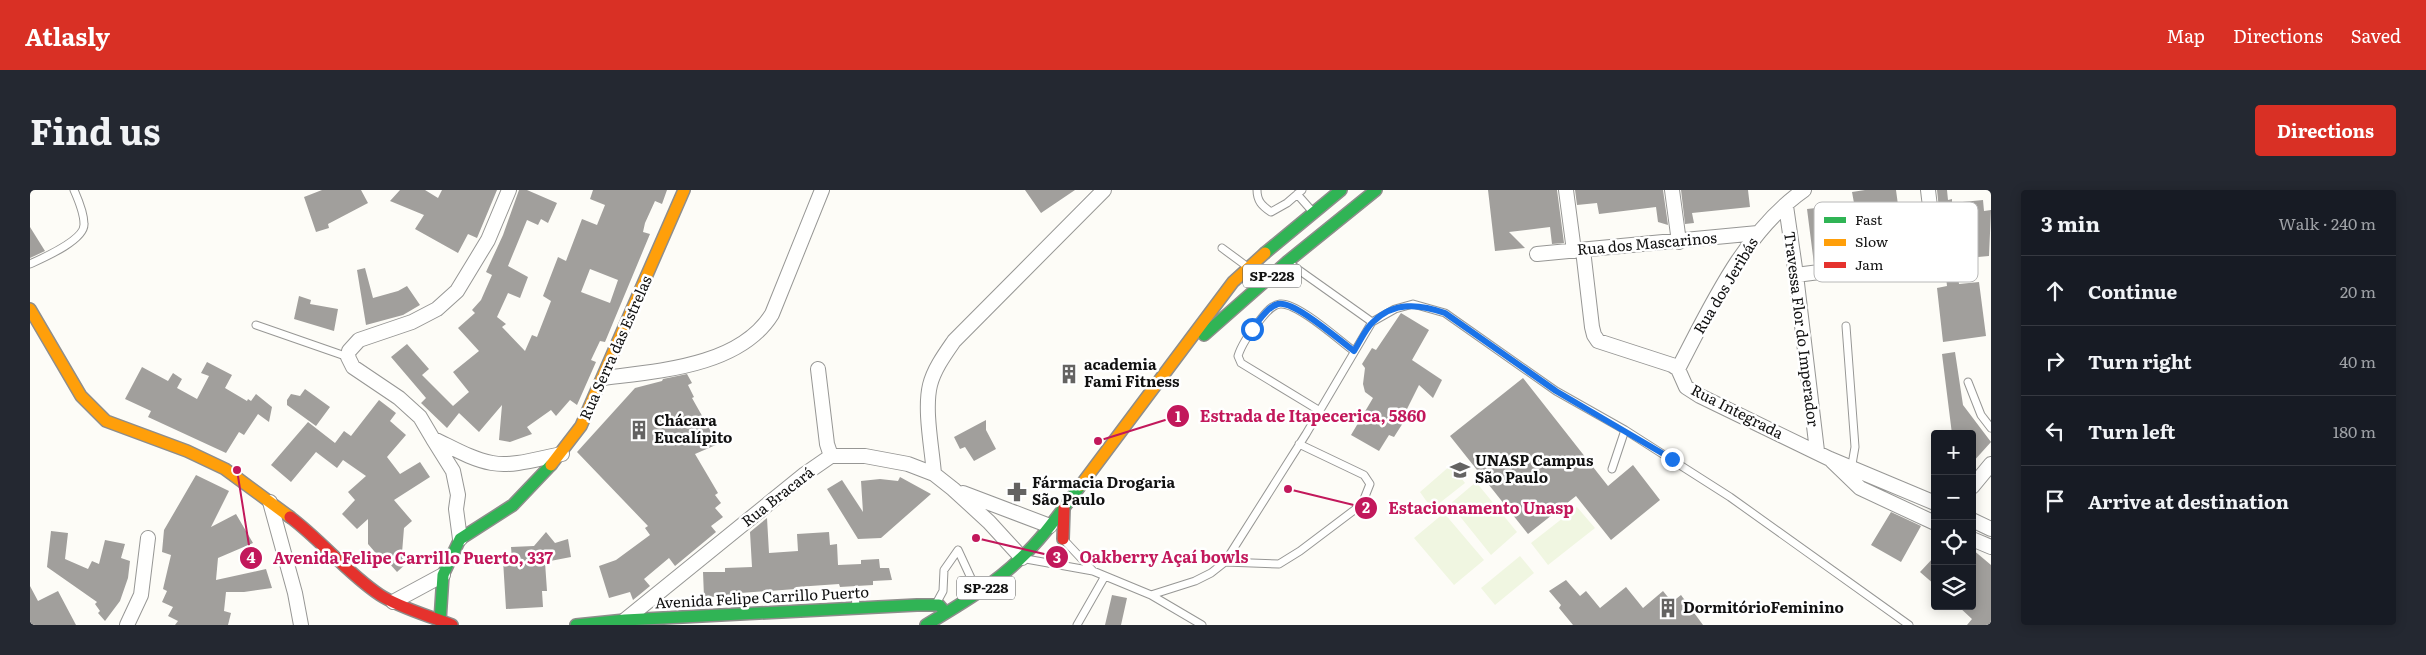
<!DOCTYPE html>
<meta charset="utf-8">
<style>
body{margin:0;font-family:Literata,serif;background:#242831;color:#f1f3f6}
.controls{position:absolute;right:15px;bottom:15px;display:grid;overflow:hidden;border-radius:5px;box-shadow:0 2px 12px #0003}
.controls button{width:45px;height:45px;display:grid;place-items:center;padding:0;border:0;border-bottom:1px solid #363941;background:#171b24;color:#f1f3f6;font:25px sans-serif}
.stop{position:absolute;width:15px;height:15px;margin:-11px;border:4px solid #1a73e8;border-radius:50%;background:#fff}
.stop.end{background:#1a73e8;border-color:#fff;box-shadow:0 1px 5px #0008}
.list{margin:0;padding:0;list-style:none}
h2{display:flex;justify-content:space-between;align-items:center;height:65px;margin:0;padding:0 20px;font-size:21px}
h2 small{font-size:16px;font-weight:400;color:#9ea1a6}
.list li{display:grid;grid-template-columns:32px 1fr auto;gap:15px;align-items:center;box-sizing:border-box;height:70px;padding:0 20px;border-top:1px solid #363941}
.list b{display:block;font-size:19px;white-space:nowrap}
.list em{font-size:16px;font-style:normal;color:#9ea1a6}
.icon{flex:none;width:28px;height:28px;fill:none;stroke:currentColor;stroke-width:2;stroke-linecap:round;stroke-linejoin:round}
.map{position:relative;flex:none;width:1961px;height:435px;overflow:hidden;border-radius:5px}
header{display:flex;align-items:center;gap:30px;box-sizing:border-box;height:70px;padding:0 25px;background:#d93025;color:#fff}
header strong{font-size:24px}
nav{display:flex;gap:28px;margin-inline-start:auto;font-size:18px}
.intro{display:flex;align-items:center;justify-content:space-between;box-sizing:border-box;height:120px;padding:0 30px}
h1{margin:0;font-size:35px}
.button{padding:12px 22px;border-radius:5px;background:#d93025;color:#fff;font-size:18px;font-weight:700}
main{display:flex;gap:30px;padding:0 30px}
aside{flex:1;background:#171b24;border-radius:5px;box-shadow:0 2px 12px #0003}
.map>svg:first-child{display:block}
.pitch{fill:#f0f6e1}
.building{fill:#a19f9c;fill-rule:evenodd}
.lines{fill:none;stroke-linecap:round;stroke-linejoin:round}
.lane-casing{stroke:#979795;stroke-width:9}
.street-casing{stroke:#979795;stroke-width:16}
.fast-casing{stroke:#8e8d8b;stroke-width:14}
.slow-casing{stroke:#8e8d8b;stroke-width:14}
.jam-casing{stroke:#8e8d8b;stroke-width:14}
.lane{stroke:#fffffe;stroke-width:7}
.street{stroke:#fffffe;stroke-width:14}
.fast{stroke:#30b455;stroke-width:11}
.slow{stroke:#ff9f0a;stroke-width:11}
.jam{stroke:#e5322d;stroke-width:11}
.route{stroke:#1a73e8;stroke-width:6}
.labels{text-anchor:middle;stroke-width:5;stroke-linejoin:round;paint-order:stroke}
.shield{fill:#fff;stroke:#585858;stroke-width:1}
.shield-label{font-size:14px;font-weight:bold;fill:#111}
.street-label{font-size:15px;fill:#111;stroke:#fff}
.poi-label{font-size:15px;font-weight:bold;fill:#111;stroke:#fff;text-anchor:start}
.key{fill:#fff;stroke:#b8b8b8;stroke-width:1}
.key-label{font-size:14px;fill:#111}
.leader{fill:none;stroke:#c2185b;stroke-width:2}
.callout-dot{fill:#c2185b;stroke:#fff;stroke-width:2}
.mark-label{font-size:15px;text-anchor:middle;font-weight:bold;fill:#fff}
.callout-label{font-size:16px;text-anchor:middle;font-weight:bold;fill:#c2185b;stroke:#fff;stroke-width:5;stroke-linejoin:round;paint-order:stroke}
</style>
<header>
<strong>Atlasly</strong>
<nav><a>Map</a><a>Directions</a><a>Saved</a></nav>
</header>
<div class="intro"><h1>Find us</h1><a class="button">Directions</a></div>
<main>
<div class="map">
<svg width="1961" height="435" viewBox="0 0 1961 435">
<rect width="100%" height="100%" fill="#fdfcf7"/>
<!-- pitch -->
<path class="pitch" d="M 1421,275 L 1435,293 L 1402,319 L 1390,302 Z
M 1446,292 L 1487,342 L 1461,365 L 1420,314 Z
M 1547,317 L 1565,338 L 1518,375 L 1501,353 Z
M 1414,323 L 1454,370 L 1424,395 L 1384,348 Z
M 1490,366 L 1504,383 L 1465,415 L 1451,398 Z"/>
<!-- building -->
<path class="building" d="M 292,0 L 331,0 L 338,13 L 298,34 L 299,38 L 286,42 L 274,7 Z
M 370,0 L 395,0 L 408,8 L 412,0 L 467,0 L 447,48 L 438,44 L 428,63 L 385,39 L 394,25 L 360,11 Z
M 489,0 L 497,0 L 527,13 L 518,33 L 511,29 L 508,35 L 497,30 L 478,76 L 498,87 L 490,108 L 478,103 L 467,127 L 476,134 L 472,137 L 495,161 L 502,145 L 507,147 L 521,111 L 513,106 L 528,67 L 536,71 L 552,29 L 567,35 L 575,15 L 560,9 L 563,0 L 637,0 L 632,14 L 625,11 L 615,33 L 613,42 L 620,44 L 575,152 L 570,151 L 561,170 L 566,172 L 547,215 L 540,210 L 526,226 L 521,220 L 497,237 L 502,244 L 480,252 L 469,250 L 472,215 L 449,242 L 429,223 L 417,238 L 391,213 L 396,208 L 361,167 L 377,154 L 399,179 L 392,185 L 423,216 L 439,202 L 423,182 L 449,161 L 428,138 L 445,123 L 442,120 L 451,110 L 462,85 L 456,82 L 473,45 ZM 560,79 L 588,90 L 580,113 L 551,102 Z
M 995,0 L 1045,0 L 1011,23 Z
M 1458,0 L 1527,0 L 1534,53 L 1522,54 L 1520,37 L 1479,42 L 1495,58 L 1465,61 Z
M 1545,0 L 1633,0 L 1638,35 L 1628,32 L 1626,17 L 1569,24 L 1567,13 L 1547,15 Z
M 1651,0 L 1718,0 L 1720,17 L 1662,23 L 1664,33 L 1655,34 Z
M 1835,0 L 1866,0 L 1873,52 L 1817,59 L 1818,67 L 1811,67 L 1803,20 L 1800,16 L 1824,13 L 1822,2 Z
M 1907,0 L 1917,0 L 1918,10 L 1922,9 L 1922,13 L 1953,10 L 1954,21 L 1961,20 L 1959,66 L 1926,69 L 1929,94 L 1949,92 L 1956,146 L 1913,152 L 1907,98 L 1917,96 Z
M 1795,17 L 1793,22 L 1801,68 L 1796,69 L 1796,72 L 1784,74 L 1777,19 Z
M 0,37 L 15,61 L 0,68 Z
M 335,78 L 343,108 L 368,101 L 377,96 L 390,115 L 373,125 L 336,135 L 327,80 Z
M 269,106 L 281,110 L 280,114 L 308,119 L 304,141 L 264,129 Z
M 1371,123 L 1399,140 L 1382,170 L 1412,190 L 1403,208 L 1389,195 L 1375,223 L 1378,225 L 1364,247 L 1359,245 L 1349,261 L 1321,245 L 1343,208 L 1335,202 L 1333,194 L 1335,178 L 1332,174 L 1342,158 L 1346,160 Z
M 1925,162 L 1933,215 L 1961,252 L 1942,273 L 1942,244 L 1922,244 L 1912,164 Z
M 177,172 L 202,185 L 195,198 L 217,211 L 218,209 L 221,211 L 226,204 L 242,217 L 239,232 L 228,224 L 214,245 L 209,242 L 196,263 L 118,227 L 121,221 L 95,209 L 112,177 L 138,191 L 143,183 L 152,189 L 147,198 L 167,209 L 179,186 L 171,183 Z
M 657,184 L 662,193 L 658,195 L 664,207 L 662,208 L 688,254 L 665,264 L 688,303 L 685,305 L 691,313 L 685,318 L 693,327 L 681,336 L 686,342 L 645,376 L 639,368 L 614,389 L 620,396 L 603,410 L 600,402 L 579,408 L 569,376 L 586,370 L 620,345 L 615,338 L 618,336 L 547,262 L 605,198 L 632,191 L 633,189 Z
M 1493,188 L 1578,296 L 1603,275 L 1630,310 L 1581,350 L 1546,306 L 1498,344 L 1420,246 Z
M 275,199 L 300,217 L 286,236 L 257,215 L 257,210 L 261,204 L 270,206 Z
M 349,210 L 366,223 L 360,231 L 376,245 L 357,267 L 370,284 L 390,272 L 400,287 L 364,310 L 382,331 L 374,338 L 372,363 L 379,371 L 367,382 L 359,373 L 356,375 L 338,354 L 338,329 L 327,339 L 312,324 L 325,310 L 318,302 L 336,286 L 313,270 L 307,278 L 286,262 L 261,292 L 241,275 L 278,232 L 305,253 L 314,241 L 321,246 Z
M 956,230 L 956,240 L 966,259 L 944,271 L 935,257 L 930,259 L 924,247 Z
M 166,285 L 199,301 L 181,337 L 206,324 L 223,353 L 188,368 L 186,390 L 236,379 L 242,398 L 214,402 L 196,402 L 194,421 L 201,423 L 198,435 L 145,435 L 148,431 L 138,426 L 143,417 L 132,412 L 137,401 L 133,399 L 141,365 L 132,362 L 134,340 Z
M 870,287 L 901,304 L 851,348 L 828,349 L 797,299 L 812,290 L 833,322 L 831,291 L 850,289 L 868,291 Z
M 1861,322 L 1891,336 L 1871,372 L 1841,355 Z
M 737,328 L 739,363 L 768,361 L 767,344 L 799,342 L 800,355 L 807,354 L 808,375 L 831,374 L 831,370 L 849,369 L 850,378 L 859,378 L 862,390 L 843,391 L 843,395 L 810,397 L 809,394 L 766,397 L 766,399 L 710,403 L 710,406 L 674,407 L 673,382 L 695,382 L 695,378 L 722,377 L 720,342 Z
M 21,341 L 38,343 L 35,369 L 58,379 L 62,371 L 69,374 L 75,350 L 95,354 L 91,368 L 100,371 L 98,388 L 90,411 L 75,431 L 68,423 L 70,421 L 65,414 L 67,412 L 17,377 Z
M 516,342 L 525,353 L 538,349 L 541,367 L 515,372 L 517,401 L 512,401 L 513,417 L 476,419 L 473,370 L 482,369 L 481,357 L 504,356 Z
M 1942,359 L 1961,375 L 1961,435 L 1937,435 L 1942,429 L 1928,416 L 1942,416 Z
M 1905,366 L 1905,395 L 1890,382 Z
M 1536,390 L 1550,406 L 1556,401 L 1570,418 L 1596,397 L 1613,418 L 1633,401 L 1642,412 L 1651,405 L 1673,435 L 1543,435 L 1529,418 L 1531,415 L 1519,401 Z
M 0,396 L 8,411 L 28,401 L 46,435 L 0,435 Z
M 1082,405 L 1097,408 L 1091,435 L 1075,435 Z"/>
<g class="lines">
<defs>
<path id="lane" d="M 1227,0 C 1227,11 1232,16 1241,22 L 1257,13 L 1272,0
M 1267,4 L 1282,21
M 1798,21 L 1808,80
M 1192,58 L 1215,75
M 1259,73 L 1342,132
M 0,74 C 13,68 55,50 54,34 C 54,24 48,9 44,0
M 226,135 L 318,167
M 1816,136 L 1825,257 L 1821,280
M 1938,192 L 1951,225 L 1961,238
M 1290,221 L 1211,173 L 1208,166 C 1212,153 1221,141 1230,130 C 1235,124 1241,115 1250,114 C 1267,112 1310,151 1324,161
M 1582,279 L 1595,240
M 1034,350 L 1063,381
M 996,369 L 1063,381 L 1121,405 L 1165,391 L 1181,383 L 1195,372 L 1276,244 L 1342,132 L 1365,119 L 1383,114 L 1415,123 L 1526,201 L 1595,240 L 1700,307 L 1879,435
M 1195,372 L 1249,374 L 1270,361 L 1327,318 L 1334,309 L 1340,294 L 1334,285 L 1269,254
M 825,403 L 826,417
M 1121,405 L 1172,435
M 907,412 L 913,401 L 914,380 L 928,360 L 947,401
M 1047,435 L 1075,386"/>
<path id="street" d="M 1536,0 L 1544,61
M 1642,0 L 1649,52
M 1756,16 L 1766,85 L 1787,261
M 1553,60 L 1562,137 L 1564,145 L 1568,151 L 1642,175 L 1648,179 L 1656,197 L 1670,206 L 1800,269 L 1905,313
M 1507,64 L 1728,43
M 1766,85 L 1906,67 L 1898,0
M 788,179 L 797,254 L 801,266
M 1648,179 C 1681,116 1714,42 1774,0
M 574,188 C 629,181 710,176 742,124 L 792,0
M 404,249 C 423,258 441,269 462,273 C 484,277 510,268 532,264
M 1802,271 L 1830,298 L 1905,333
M 904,284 C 902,258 894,220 900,195 C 904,179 915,164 924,151 L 1074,0
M 1942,297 L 1961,274
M 933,303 L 1020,336
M 240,312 L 265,403 L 271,435
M 1942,330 L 1961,339
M 430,349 L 426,319 L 428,305 L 423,281 L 403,249 L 390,227 L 369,208 L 323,177 L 318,167 L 319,161 L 329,150 L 382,132 L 407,119 L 427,101 L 458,50 L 479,0
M 1942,349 L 1961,357
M 363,412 L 413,385
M 595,430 L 775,284 L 801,266 L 835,266 L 878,274 L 904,284 L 923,299 L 959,332 L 992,368
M 97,435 L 111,405 L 118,348"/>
<path id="fast" d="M 1235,63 L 1311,0
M 1174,145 L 1257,72 L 1346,0
M 410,431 L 413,385 L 430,349 L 483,315 L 521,275
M 546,435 L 595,430 L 887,415 L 909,415 L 916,423
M 896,435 C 929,415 962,396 990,369 C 1013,348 1032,320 1051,295"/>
<path id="slow" d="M 0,119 L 51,206 L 76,231 L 157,261 L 195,279 L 260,327
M 521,275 L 551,236 L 654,0
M 1051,295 L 1203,92 L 1235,63"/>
<path id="jam" d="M 260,327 C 292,351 317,383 350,405 C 370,418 400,426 422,435
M 1033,349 L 1034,318"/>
</defs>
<!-- lane casing -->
<use href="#lane" class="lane-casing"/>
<!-- street casing -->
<use href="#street" class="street-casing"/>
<!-- fast casing -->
<use href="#fast" class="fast-casing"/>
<!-- slow casing -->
<use href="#slow" class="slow-casing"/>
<!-- jam casing -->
<use href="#jam" class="jam-casing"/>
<!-- lane -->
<use href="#lane" class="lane"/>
<!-- street -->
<use href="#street" class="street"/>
<!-- fast -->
<use href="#fast" class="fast"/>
<!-- slow -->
<use href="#slow" class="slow"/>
<!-- jam -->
<use href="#jam" class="jam"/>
</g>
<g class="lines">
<!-- route -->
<path class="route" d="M 1222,139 C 1229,131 1237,117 1248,114 C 1264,110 1310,151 1324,161 C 1330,152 1335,139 1343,132 C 1364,111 1390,114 1415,123 L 1526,201 L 1642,269"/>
</g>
<!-- icons -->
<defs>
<symbol id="building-bare" viewBox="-9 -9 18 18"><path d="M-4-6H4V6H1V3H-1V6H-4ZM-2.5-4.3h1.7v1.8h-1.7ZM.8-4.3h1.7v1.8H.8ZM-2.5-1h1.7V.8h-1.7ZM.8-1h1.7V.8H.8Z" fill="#646362" stroke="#fff" stroke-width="2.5" paint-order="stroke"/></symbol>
<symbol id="university-bare" viewBox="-9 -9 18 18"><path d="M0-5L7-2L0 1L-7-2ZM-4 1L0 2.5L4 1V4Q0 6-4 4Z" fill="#646362" stroke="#fff" stroke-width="2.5" paint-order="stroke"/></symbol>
<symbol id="pharmacy-bare" viewBox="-9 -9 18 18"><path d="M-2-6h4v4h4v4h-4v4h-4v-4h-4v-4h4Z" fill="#646362" stroke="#fff" stroke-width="2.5" paint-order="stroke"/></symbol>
</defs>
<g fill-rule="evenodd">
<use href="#building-bare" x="1025" y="170" width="28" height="28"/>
<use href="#building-bare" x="595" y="226" width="28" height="28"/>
<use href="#university-bare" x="1416" y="266" width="28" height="28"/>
<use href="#pharmacy-bare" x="973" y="288" width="28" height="28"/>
<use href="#building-bare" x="1624" y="404" width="28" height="28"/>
</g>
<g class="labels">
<!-- shield labels -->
<g class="shield">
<rect x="1213" y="74.5" width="58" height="23" rx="4"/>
<rect x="927" y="386.5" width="58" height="23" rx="4"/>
</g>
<g class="shield-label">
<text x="1242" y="91">SP-228</text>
<text x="956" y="403">SP-228</text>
</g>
<!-- street labels -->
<g class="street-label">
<text transform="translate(1617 54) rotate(-5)" y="5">Rua dos Mascarinos</text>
<text transform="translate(1696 96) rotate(-59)" y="5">Rua dos Jeribás</text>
<text transform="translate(1771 139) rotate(83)" y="5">Travessa Flor do Imperador</text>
<text transform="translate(586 158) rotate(-66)" y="5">Rua Serra das Estrelas</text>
<text transform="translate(1707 222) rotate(27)" y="5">Rua Integrada</text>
<text transform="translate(748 307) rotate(-38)" y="5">Rua Bracará</text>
<text transform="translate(732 408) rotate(-3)" y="5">Avenida Felipe Carrillo Puerto</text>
</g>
<!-- poi labels -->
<g class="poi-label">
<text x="1054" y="180">academia<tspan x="1054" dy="17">Fami Fitness</tspan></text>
<text x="624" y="236">Chácara<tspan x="624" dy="17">Eucalípito</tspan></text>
<text x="1445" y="276">UNASP Campus<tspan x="1445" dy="17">São Paulo</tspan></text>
<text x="1002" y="298">Fármacia Drogaria<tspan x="1002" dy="17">São Paulo</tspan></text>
<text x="1653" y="423">DormitórioFeminino</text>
</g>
</g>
<!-- legend -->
<rect x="1784" y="12" width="164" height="80" rx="8" class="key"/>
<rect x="1794" y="27" width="22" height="6" fill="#30b455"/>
<rect x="1794" y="49" width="22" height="7" fill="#ff9f0a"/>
<rect x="1794" y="72" width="22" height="6" fill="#e5322d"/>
<g class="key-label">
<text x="1825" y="35">Fast</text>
<text x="1825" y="57">Slow</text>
<text x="1825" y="80">Jam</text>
</g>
<!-- callouts -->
<path class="leader" d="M1068 251L1148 226M1258 299L1336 318M946 348L1027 367M207 280L221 368"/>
<g class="callout-dot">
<circle cx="1068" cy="251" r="5"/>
<circle cx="1258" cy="299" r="5"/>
<circle cx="946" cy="348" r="5"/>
<circle cx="207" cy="280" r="5"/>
<circle cx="1148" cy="226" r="12"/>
<circle cx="1336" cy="318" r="12"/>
<circle cx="1027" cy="367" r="12"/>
<circle cx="221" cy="368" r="12"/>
</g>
<g class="mark-label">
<text x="1148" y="232">1</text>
<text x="1336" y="323">2</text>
<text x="1027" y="373">3</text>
<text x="221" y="373">4</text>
</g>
<g class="callout-label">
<text x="1283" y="232">Estrada de Itapecerica, 5860</text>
<text x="1451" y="324">Estacionamento Unasp</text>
<text x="1134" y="373">Oakberry Açaí bowls</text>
<text x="383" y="374">Avenida Felipe Carrillo Puerto, 337</text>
</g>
</svg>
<div class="controls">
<button>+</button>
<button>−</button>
<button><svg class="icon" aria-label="locate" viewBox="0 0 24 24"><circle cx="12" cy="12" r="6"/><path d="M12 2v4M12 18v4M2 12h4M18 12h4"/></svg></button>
<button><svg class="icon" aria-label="layers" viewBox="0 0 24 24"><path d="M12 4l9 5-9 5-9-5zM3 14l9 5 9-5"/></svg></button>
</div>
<div class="stop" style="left:1222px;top:139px"></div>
<div class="stop end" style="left:1642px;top:269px"></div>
</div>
<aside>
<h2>3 min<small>Walk · 240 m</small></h2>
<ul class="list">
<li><svg class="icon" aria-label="ahead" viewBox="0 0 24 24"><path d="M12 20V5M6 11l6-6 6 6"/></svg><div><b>Continue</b></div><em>20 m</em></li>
<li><svg class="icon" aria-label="right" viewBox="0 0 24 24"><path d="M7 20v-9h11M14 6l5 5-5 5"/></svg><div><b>Turn right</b></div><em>40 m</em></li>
<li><svg class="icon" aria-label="left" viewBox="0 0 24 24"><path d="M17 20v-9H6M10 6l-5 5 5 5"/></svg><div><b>Turn left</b></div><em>180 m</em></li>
<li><svg class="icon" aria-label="arrive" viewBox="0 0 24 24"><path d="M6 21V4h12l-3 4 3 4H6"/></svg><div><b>Arrive at destination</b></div></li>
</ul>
</aside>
</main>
